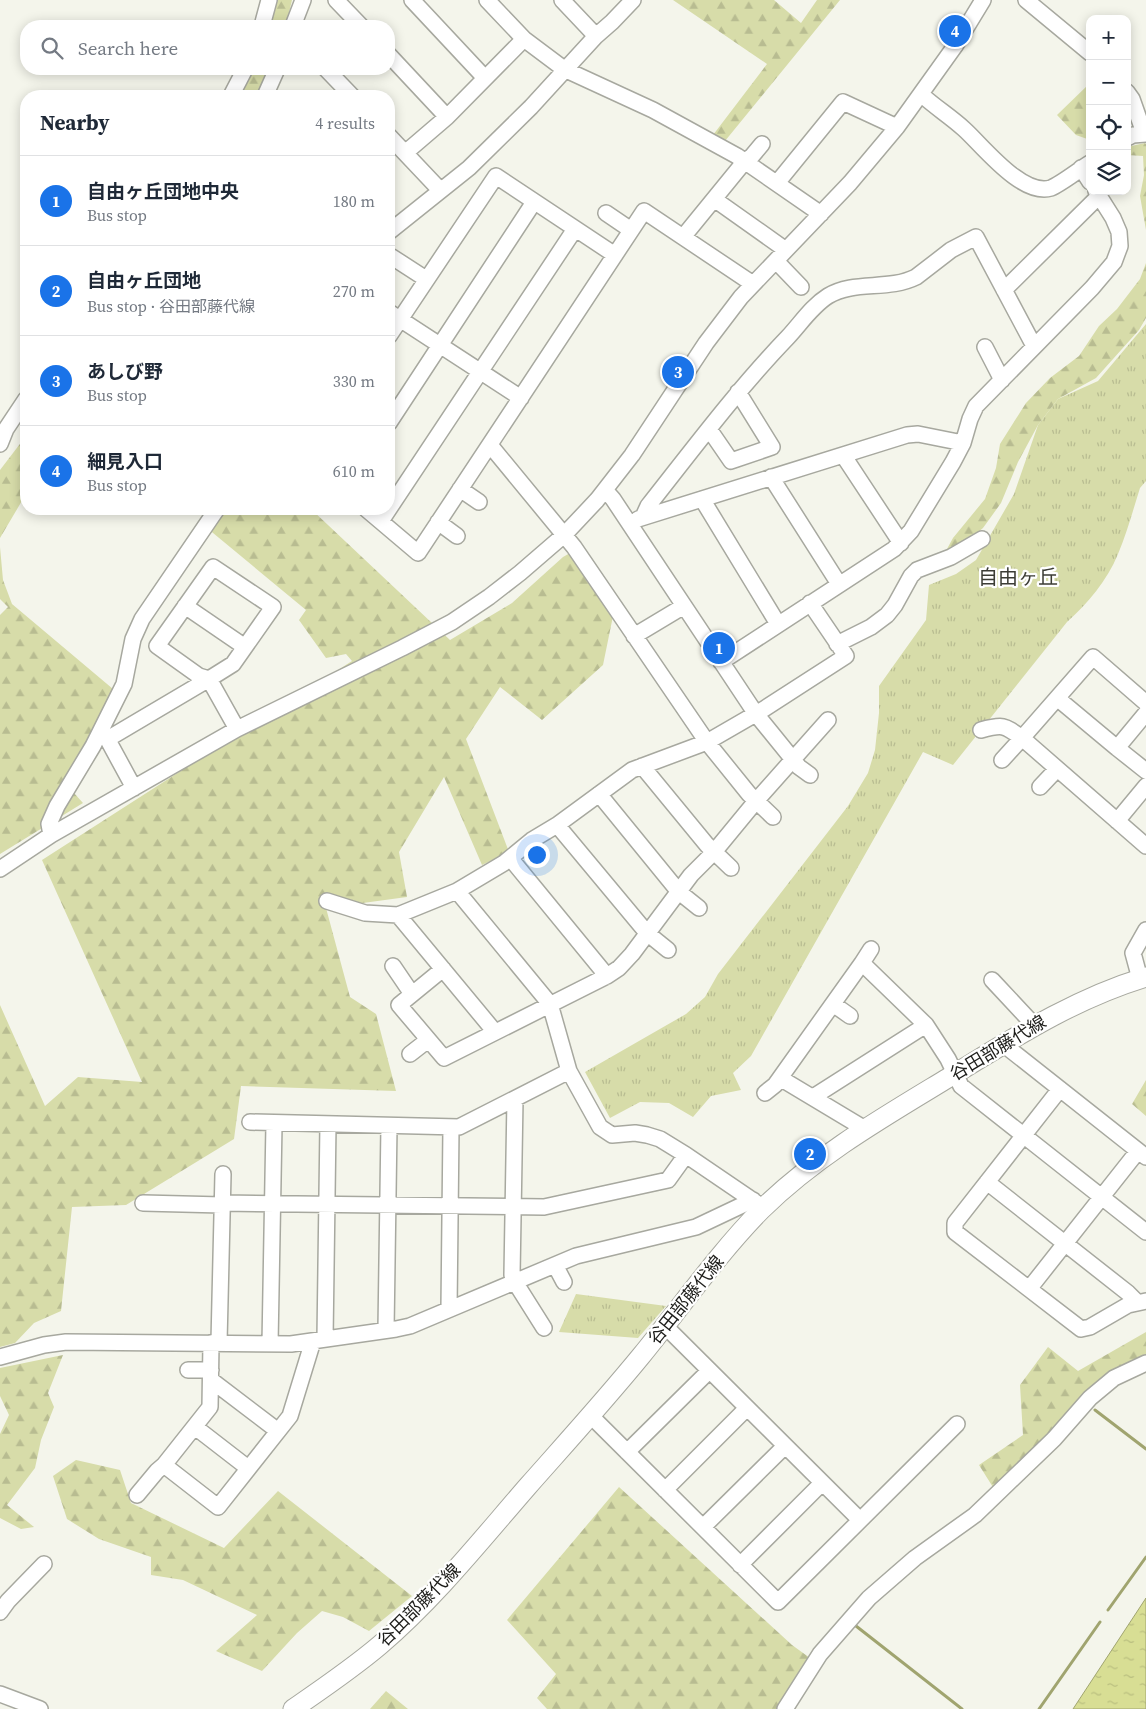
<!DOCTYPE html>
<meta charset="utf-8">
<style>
body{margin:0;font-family:"Source Serif 4","Noto Sans JP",serif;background:#f2f2f3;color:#1f2937}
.controls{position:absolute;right:15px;top:15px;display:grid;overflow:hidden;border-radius:10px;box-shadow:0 2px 12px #0003}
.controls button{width:45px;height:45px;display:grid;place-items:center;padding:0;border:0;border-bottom:1px solid #e0e1e3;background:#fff;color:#1f2937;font:25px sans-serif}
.you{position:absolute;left:536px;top:854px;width:18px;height:18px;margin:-12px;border:4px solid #fff;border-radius:50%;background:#1a73e8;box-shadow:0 0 0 8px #1a73e833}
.badge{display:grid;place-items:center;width:32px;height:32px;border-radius:50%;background:#1a73e8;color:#fff;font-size:16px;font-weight:700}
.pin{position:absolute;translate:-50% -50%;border:2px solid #fff;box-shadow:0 1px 5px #0006}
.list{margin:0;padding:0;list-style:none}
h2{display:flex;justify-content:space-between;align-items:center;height:65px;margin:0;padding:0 20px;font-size:21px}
h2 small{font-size:16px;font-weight:400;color:#747a83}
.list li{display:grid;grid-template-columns:32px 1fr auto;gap:15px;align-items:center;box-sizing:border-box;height:90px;padding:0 20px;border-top:1px solid #e0e1e3}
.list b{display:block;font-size:19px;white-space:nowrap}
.list p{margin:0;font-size:16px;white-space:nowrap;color:#747a83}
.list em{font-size:16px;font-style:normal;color:#747a83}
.icon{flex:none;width:28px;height:28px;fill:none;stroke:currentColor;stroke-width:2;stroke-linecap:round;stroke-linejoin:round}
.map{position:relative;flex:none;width:1146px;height:1709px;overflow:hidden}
.search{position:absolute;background:#fff;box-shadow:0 2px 12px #0003;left:20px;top:20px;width:375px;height:55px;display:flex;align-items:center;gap:12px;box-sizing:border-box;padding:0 18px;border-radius:20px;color:#747a83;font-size:19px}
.panel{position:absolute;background:#fff;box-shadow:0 2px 12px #0003;left:20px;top:90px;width:375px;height:425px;border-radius:20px}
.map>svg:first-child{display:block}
.grass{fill:url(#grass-tufts)}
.forest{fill:url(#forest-firs)}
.water{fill:url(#water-ripples);stroke:#a0a46f}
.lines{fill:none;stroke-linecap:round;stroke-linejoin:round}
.stream{stroke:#a0a46f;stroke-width:3}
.minor-casing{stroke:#a7a89f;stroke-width:18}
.major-casing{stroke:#a7a89f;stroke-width:21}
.minor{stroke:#fff;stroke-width:15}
.major{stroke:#fff;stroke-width:19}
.labels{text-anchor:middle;stroke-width:4.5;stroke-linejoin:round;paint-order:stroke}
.street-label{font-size:18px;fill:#1c1c19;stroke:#fff}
.quarter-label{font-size:20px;fill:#3c3d36;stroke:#fff}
</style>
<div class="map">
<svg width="1146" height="1709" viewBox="0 0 1146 1709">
<defs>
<pattern id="grass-tufts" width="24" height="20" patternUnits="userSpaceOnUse" patternTransform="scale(1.25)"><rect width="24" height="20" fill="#d7dca9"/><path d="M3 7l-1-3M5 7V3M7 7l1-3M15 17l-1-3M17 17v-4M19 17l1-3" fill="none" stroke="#b8bc91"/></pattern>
<pattern id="forest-firs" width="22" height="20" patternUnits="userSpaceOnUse" patternTransform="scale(1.25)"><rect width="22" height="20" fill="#d7dca9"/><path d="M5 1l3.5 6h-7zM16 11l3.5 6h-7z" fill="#b8bc91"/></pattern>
<pattern id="water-ripples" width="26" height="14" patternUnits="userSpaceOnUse" patternTransform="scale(1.25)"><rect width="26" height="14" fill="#d8de94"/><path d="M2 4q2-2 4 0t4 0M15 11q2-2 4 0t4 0" fill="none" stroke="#b9be7f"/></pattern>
</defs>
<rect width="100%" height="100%" fill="#f4f5eb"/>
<!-- grass -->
<path class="grass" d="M 1146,324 L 1146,481 L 1140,488 C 1133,510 1127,533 1118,554 C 1107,581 1088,603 1067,622 L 953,765 L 923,752 L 751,1056 L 733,1073 L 741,1090 L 711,1096 L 693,1117 L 669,1103 L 640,1102 L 610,1118 L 585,1072 L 686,1014 L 705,997 L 718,974 L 848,806 L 868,773 L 875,750 L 879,713 L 879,686 L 926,620 L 929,585 L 956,574 L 976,560 L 1014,494 L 1038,425 L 1058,399 L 1098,381 Z
M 576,1294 L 666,1306 L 638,1338 L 559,1332 Z"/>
<!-- forest -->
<path class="forest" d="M 273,0 L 292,0 L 286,26 L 265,26 Z
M 673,0 L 774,0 L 801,23 L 817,0 L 840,0 L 725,141 L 713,135 L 767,64 Z
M 248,69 L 270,69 L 258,96 L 234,96 Z
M 1090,83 L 1090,140 L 1076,135 L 1057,115 Z
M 1145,143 L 1146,144 L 1146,230 L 1140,196 L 1144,175 L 1143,156 L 1127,155 L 1127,147 Z
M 1146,263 L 1146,318 L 1139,330 L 1096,378 L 1058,399 L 1038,425 L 1018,462 L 1001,503 L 983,528 L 959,548 L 942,558 L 953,538 L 985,499 L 996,468 L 1000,444 L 1026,403 L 1050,378 L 1079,356 L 1099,326 L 1117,309 L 1140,279 Z
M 26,436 L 26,494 L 0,538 L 0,470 Z
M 221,509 L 311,509 L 450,640 L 512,603 L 563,557 L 570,553 L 613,616 L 603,665 L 542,720 L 500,687 L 466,739 L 509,852 L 482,865 L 444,777 L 399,852 L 407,897 L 326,908 L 350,997 L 376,1014 L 396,1091 L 241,1086 L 234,1139 L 126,1205 L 72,1207 L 61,1311 L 34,1323 L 15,1343 L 0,1347 L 0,1005 L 45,1106 L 78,1077 L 142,1082 L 42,860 L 352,661 L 346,654 L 326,658 L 299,620 L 306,610 L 207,528 Z
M 0,547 L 3,580 L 12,604 L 113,689 L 65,783 L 83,803 L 0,854 L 0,615 L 8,607 L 0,599 Z
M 1146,1080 L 1146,1116 L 1132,1104 Z
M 1146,1332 L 1146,1358 L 996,1492 L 979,1465 L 1023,1435 L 1020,1385 L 1048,1347 L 1078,1371 Z
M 63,1355 L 48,1393 L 54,1407 L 41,1440 L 35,1468 L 7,1505 L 34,1527 L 21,1529 L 0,1518 L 0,1434 L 9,1415 L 0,1396 L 0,1368 Z
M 76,1460 L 120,1470 L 131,1503 L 224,1548 L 278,1491 L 412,1596 L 369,1631 L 343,1617 L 322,1611 L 297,1633 L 262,1671 L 216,1651 L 257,1615 L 183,1580 L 151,1575 L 151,1557 L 99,1539 L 67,1519 L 53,1476 Z
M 619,1487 L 792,1645 L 810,1658 L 778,1709 L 547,1709 L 537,1698 L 556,1674 L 507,1620 Z
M 386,1691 L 408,1709 L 370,1709 Z"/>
<!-- water -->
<path class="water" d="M 1146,1598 L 1146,1709 L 1073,1709 Z"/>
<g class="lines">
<!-- stream -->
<path class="stream" d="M 1095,1410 L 1146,1449
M 1108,1610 L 1146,1557
M 856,1626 L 962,1709
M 1039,1709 L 1100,1622"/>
<defs>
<path id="minor" d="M 336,0 L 361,26
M 412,0 L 485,78
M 487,0 L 524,39 L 564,69 L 653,110 L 737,156 L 821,214
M 562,0 L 596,36
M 1026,0 L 1090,53
M 262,26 L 269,0
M 293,26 L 303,0
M 389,55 L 447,117
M 326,69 L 352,96
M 1127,92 L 1132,99 L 1144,133
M 922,95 C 935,107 951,117 964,129 C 982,145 1022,197 1051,188 C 1061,184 1080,169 1090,163
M 231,96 L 245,69
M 265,96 L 277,69
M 389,136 L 405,153 L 447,117 L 524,39
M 1127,138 L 1133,135 L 1146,134
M 405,153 L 440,190
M 1081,168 L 1090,182
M 777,183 L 843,102 L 897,127
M 714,199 L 786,250
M 606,213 L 631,230
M 389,232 L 469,168 L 531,107 L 596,36 L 612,22 L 633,0
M 683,237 L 745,161 L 752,156 L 762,144
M 392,257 L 426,279
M 776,261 L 801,287
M 1004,290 L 1099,196
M 389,312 L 521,398
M 389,336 L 496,176 L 615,255
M 985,347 L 1002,380
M 389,423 L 534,202
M 709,429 L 731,461 L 772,447 L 738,392
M 0,444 L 6,429 L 26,399
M 490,445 L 574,547 L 707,742 L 749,794 L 773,817
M 843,455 L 901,543
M 771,477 L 839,584
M 460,489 L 479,502
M 605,490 L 613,499 L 756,714 L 799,767 L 810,775
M 702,499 L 778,624
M 366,509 L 418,553 L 644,211 L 753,284
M 643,517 L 648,506 C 693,449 737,390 788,337 C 801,323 812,306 828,296 C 854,280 888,291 916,277 L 951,250 L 976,237 L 1034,346
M 638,519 L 907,435 L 918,434 L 963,443
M 381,521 L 575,229
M 438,522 L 457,536
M 213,567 L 273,607 L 233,664 L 209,679 L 199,676 L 157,646 Z
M 185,606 L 245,647
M 634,636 L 684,606
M 837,644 L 871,627 L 887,615 L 895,605 L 911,576 L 917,570 L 951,557 L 982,539
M 721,662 L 894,549 L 911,531 L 953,462 L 963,443 L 970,419 L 976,406 L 1092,288 L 1114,262 L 1120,246 L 1119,232 L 1113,218 L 1096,191
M 1057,698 L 1117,748
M 1146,703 L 1093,657 L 1022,738 L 1146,846
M 1146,713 L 1117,748 L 1146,771
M 981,730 C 1003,724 1004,725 1022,738 L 1002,760
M 642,766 L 707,845 L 731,868
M 1040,787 L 1057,769
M 134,788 L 109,742 L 111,737 L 209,679 L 237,729
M 599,794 L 679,892 L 699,908
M 1117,821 L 1146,786
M 557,825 L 647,933 L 668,950
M 51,835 L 49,824 L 57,806 L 93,746 L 124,684 L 133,639 L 142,619 L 217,509
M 511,859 L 607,976
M 0,869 L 51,835 L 237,729 L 402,648 L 452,622 L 489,597 L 520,573 L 564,535 L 597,500 L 632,455 L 706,343 L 741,297 L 850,183 L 897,127 L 955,46 L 983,0
M 457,891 L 550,1004 L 569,1071 L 600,1127 L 612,1135 L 635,1133 L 647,1135 L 660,1139 L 686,1155 L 758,1204
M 327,901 L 365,913 L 398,915 L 457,891 L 504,863 L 532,840 L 557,825 L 632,770 L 707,742 L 764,709 L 846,656 L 810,603
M 398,915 L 495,1032
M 862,963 L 871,949
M 393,966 L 412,994
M 443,969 L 399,1005 L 444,1058 L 607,976 L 619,968 L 632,954 L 691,875 L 714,852 L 756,801 L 828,720
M 1140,979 L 1133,953 L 1146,930
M 992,980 L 1034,1025
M 833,1004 L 850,1016
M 1003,1044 L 1146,1157
M 410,1054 L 428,1040
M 1060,1089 L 955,1223 L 955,1232 L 1081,1329 L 1090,1327 L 1128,1305 L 1146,1301
M 765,1093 L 775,1085 L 780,1078
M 813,1097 L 926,1025
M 515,1099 L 512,1275 L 515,1282 L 544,1328
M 250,1122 L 459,1127 L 569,1071
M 865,1129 L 780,1078 L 862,963 L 926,1025 L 948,1059 L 961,1086 L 1146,1232
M 987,1182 L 1128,1293 L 1137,1302
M 143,1203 L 222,1205
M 222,1203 L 544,1207 L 668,1180 L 686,1155
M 555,1265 L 564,1282
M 1029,1289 L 1138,1151
M 449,1309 L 451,1128
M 665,1326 L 860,1520
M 386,1330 L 389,1126
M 325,1339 L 328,1124
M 219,1342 L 223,1174
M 211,1343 L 210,1407 L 164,1465 L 218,1507 L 290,1416 L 313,1341
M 270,1344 L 274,1124
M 0,1357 L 44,1345 L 66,1342 L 291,1344 L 396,1329 L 410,1326 L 576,1256 L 696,1227 L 753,1200
M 188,1370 L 211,1370
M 211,1380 L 278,1431
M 590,1415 L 778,1602 L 957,1424
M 195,1427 L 248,1468
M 627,1452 L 709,1371
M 665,1490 L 747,1408
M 137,1495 L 157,1471 L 164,1465
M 703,1527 L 785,1446
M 740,1565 L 822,1483
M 0,1612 L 8,1601 L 44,1564
M 0,1694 L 40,1709
M 785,1709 L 820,1654 L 869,1598 L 915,1558 L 975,1515 L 1054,1439 L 1090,1398 L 1114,1378 L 1146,1363"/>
<path id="major" d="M 293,1709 C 322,1689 353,1668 380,1645 C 435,1598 481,1540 528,1486 C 566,1443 605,1400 641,1356 C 681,1307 717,1255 761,1210 C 816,1156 882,1118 948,1078 C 1012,1039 1073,999 1146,977"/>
</defs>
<!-- minor casing -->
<use href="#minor" class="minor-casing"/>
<!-- major casing -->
<use href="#major" class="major-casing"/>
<!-- minor -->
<use href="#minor" class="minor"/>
<!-- major -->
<use href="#major" class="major"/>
</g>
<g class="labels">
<!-- street labels -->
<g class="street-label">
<text transform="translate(998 1048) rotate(-31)" y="6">谷田部藤代線</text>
<text transform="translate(686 1300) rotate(-51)" y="6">谷田部藤代線</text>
<text transform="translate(419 1605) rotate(-45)" y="6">谷田部藤代線</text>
</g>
<!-- quarter labels -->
<g class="quarter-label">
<text x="1018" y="584">自由ヶ丘</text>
</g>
</g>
</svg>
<div class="controls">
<button>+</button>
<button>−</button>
<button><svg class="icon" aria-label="locate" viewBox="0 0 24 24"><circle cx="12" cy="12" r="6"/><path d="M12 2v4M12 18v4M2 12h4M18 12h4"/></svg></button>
<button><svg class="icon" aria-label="layers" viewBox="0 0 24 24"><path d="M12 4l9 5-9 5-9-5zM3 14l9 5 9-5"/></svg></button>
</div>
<div class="you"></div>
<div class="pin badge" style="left:719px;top:648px">1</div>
<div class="pin badge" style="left:810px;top:1154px">2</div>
<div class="pin badge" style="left:678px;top:372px">3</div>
<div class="pin badge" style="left:955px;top:31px">4</div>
<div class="search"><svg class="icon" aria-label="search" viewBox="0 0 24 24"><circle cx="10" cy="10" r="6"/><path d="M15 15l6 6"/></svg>Search here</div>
<section class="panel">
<h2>Nearby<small>4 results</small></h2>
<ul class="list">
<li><span class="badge">1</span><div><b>自由ヶ丘団地中央</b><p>Bus stop</p></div><em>180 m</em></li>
<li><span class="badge">2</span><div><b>自由ヶ丘団地</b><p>Bus stop · 谷田部藤代線</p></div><em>270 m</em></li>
<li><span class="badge">3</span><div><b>あしび野</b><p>Bus stop</p></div><em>330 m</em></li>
<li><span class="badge">4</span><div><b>細見入口</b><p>Bus stop</p></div><em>610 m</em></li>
</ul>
</section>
</div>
